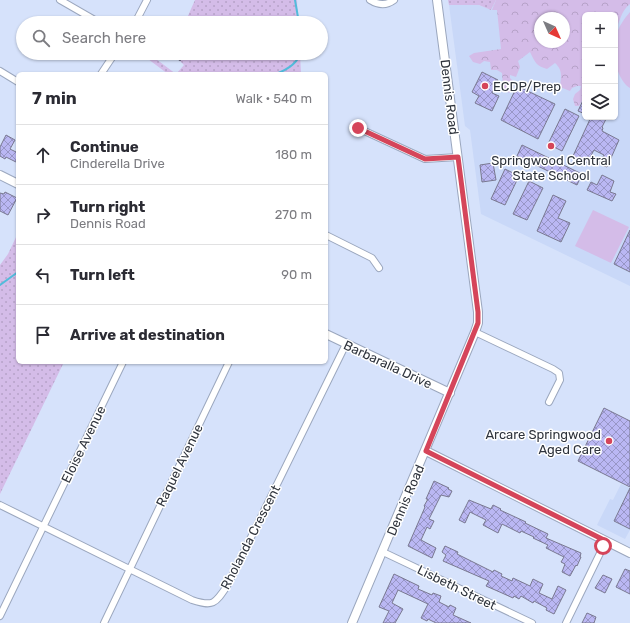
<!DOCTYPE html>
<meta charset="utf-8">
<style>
body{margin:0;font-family:Rubik,sans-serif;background:#f7f7f7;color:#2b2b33}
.controls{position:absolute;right:12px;top:12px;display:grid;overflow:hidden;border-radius:6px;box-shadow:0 1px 3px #0004}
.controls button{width:36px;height:36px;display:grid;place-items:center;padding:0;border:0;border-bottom:1px solid #e1e1e2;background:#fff;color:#2b2b33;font:20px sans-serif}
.compass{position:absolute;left:534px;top:12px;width:36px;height:36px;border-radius:50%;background:#fff;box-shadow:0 1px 3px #0004;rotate:135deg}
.stop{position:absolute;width:12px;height:12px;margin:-9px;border:3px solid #d5455a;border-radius:50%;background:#fff}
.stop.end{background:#d5455a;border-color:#fff;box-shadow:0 1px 4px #0008}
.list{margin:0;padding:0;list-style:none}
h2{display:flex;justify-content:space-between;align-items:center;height:52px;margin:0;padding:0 16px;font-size:17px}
h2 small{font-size:13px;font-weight:400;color:#7c7c81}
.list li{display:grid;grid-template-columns:26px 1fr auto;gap:12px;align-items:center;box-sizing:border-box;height:60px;padding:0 16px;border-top:1px solid #e1e1e2}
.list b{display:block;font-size:15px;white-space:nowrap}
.list p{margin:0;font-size:13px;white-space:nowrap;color:#7c7c81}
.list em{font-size:13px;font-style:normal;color:#7c7c81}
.icon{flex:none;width:22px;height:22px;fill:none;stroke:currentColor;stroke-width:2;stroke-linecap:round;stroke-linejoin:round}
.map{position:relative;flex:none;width:630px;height:623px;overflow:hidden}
.search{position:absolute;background:#fff;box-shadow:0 1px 3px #0004;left:16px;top:16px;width:312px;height:44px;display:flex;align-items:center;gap:10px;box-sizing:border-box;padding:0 14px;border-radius:22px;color:#7c7c81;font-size:15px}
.panel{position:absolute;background:#fff;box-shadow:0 1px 3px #0004;left:16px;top:72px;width:312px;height:292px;border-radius:6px}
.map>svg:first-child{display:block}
.built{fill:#c9d8f8;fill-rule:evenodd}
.grass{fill:#d4bce8}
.forest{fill:url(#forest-crowns);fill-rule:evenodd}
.park{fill:url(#park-dots)}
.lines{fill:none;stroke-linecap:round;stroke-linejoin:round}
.stream{stroke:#52bcdb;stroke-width:2}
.building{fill:url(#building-cross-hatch);stroke:#797890}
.street-casing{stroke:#9ba7be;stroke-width:8}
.secondary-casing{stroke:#9ba7be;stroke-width:10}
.street{stroke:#fff;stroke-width:6}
.secondary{stroke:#fff;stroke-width:8}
.route{stroke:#d5455a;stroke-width:5}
.poi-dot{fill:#d5455a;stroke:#fff;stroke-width:1.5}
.labels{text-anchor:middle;stroke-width:3;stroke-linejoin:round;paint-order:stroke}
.poi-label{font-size:13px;fill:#2f343d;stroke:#fff;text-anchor:start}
.street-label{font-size:13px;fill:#2f343d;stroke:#fff}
</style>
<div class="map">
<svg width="630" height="623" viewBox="0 0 630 623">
<defs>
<pattern id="forest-crowns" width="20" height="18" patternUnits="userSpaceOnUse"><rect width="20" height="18" fill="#d4bce8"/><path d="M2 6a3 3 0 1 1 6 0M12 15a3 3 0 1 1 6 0" fill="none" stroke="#b6a2c8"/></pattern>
<pattern id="park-dots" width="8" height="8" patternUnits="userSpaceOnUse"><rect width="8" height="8" fill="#d4bce8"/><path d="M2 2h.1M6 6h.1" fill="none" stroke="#b6a2c8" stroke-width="1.8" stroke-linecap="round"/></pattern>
<pattern id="building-cross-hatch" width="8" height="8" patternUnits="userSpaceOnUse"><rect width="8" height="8" fill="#bab7f3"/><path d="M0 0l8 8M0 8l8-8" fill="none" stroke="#9896c6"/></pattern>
</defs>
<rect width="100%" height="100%" fill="#d6e2fb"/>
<!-- built -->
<path class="built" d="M 496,0 L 630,0 L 630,286 L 481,214 L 470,130 L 465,126 L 449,5 L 479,5 L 491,10 ZM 585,15 L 615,15 L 615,117 L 585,117 ZM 540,18 L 564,18 L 564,42 L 540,42 Z
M 621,484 L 630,488 L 630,530 L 625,539 L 597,525 L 610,499 L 613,500 Z"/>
<!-- grass -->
<path class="grass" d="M 630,12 L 630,88 C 616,79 611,51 616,36 C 619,26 624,19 630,12 Z
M 593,210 L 629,227 L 611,263 L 575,246 Z"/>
<!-- forest -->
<path class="forest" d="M 496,0 L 630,0 L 630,4 C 621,11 619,23 615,33 L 615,15 L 585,15 L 585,96 L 579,106 L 575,106 L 573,99 L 575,94 L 580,90 L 581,86 L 577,86 L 572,88 L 570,91 L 560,87 C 561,77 563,70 555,63 L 547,69 C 536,66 535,62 530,52 L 518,61 L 520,67 L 516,77 L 510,75 L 510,78 L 514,82 L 513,89 L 509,93 L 503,88 L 502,73 L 497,70 L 491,70 L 490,62 L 484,61 L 480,64 L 473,62 L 469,56 L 474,53 L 501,49 L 497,10 L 492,10 ZM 540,18 L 564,18 L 564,42 L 540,42 Z"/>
<!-- park -->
<path class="park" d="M 195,0 L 297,0 L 298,23 L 191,23 L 187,18 Z
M 448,0 L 496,0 L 491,10 L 479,5 L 449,5 Z
M 140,53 L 148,53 L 176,74 L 184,65 L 172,53 L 300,53 L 301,74 L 168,74 Z
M 18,233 L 18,362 L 64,362 L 0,494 L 0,265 L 8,254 Z"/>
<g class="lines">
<!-- stream -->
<path class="stream" d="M 295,0 L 299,23
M 276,74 C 286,70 298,64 300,53
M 0,285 L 18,272"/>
</g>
<!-- building -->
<path class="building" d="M 171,53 L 182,53 L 185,55 L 180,61 Z
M 482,72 L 498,80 L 492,93 L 499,96 L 492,111 L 475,103 L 479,96 L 472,92 Z
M 517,86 L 555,104 L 538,139 L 501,120 Z
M 585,96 L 585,114 L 578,111 Z
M 565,109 L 579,116 L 562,151 L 548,144 Z
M 591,117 L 607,117 L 602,127 L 603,128 L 602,131 L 619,140 L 607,167 L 599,164 L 604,155 L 594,150 L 587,163 L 573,156 Z
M 6,135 L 15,140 L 10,149 L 18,153 L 18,163 L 6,157 L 5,159 L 0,156 L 0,147 Z
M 522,145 L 582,174 L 577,185 L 517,156 Z
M 493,163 L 496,180 L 482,182 L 480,165 Z
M 505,169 L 519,176 L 505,205 L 491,199 Z
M 602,175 L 614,181 L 610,192 L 616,194 L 612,201 L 587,190 L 591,182 L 597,185 Z
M 529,181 L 543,188 L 527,220 L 513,214 Z
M 5,192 L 17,198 L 8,215 L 0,211 L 0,193 L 4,194 Z
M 553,195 L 566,201 L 558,218 L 570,223 L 561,242 L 537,231 Z
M 630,230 L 630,272 L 614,264 Z
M 604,408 L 630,421 L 630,487 L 578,461 Z
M 434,481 L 449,488 L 448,489 L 452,491 L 449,497 L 441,495 L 429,519 L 434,521 L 430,529 L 427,527 L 421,540 L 436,548 L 432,558 L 408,546 L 425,507 L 424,506 L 428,499 L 426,499 Z
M 630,488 L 630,529 L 614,521 Z
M 469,500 L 491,509 L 493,505 L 501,509 L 500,510 L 526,522 L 525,523 L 548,534 L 546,538 L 581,553 L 580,557 L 581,557 L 577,566 L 576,565 L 570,576 L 562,572 L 565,564 L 561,562 L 564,557 L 546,548 L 548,545 L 533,538 L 534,537 L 521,531 L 520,533 L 502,524 L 498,533 L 483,525 L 486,520 L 470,512 L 465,523 L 459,520 Z
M 445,546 L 458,552 L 457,554 L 493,572 L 494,570 L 502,574 L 501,576 L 512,581 L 513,578 L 530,586 L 533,579 L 543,584 L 539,593 L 552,599 L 558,586 L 566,590 L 554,614 L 546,610 L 547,608 L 534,601 L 533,603 L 521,596 L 519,599 L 514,596 L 513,598 L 502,593 L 486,586 L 489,581 L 443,561 L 446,555 L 442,552 Z
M 625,569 L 630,571 L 630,594 L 616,587 Z
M 394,574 L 419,586 L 418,589 L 432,595 L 433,593 L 441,596 L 439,602 L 449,607 L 450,605 L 456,608 L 453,615 L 471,623 L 436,623 L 428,619 L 427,621 L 421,618 L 428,604 L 398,590 L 392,603 L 403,609 L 395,623 L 383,623 L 389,611 L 379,607 Z
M 603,575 L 612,579 L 605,593 L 595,588 Z
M 587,613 L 596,617 L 594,623 L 582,623 Z"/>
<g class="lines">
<defs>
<path id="street" d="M 60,0 L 100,23
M 370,0 C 378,5 386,6 394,0
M 135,23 L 147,0
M 0,71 L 18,82
M 101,74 L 115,53
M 358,128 L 425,159 L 458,157
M 326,235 L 372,258 L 379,268
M 475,332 L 553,369 L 559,373 L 560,380 L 549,402
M 0,505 L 192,600 C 213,607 215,604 227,586 L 346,344
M 383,552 L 532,623
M 0,616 L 123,362
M 104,623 L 229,362
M 566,623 L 606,541"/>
<path id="secondary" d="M 0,175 L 18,184
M 326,334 L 450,393
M 426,451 L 630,553
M 352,623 L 475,332 L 478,323 L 478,312 L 437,0"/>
</defs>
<!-- street casing -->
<use href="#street" class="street-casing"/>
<!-- secondary casing -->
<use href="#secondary" class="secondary-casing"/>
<!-- street -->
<use href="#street" class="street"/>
<!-- secondary -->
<use href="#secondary" class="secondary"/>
</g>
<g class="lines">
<!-- route -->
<path class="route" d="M 358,128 L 425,159 L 458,157 L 478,312 L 478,323 L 426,451 L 606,541 L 603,546"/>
</g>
<!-- markers -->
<g class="poi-dot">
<circle cx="485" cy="86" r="4"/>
<circle cx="551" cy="146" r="4"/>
<circle cx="609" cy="441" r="4"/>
</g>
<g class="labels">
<!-- poi labels -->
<g class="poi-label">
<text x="493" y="91">ECDP/Prep</text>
<text x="551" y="165" text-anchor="middle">Springwood Central<tspan x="551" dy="15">State School</tspan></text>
<text x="601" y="439" text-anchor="end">Arcare Springwood<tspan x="601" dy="15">Aged Care</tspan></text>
</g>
<!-- street labels -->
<g class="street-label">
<text transform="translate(450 97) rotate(83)" y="5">Dennis Road</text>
<text transform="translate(388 364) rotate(25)" y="5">Barbaralla Drive</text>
<text transform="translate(83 444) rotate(-64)" y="5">Eloise Avenue</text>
<text transform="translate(179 465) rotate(-64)" y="5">Raquel Avenue</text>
<text transform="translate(405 500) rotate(-67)" y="5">Dennis Road</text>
<text transform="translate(250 537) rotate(-63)" y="5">Rholanda Crescent</text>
<text transform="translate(457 587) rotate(26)" y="5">Lisbeth Street</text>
</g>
</g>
</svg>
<div class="controls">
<button>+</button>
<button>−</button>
<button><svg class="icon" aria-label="layers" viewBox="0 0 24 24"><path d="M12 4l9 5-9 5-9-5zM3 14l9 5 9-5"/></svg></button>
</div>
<svg class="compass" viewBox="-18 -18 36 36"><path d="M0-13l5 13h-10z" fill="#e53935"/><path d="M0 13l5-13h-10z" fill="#7c7c81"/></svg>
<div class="stop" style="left:603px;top:546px"></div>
<div class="stop end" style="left:358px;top:128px"></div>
<div class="search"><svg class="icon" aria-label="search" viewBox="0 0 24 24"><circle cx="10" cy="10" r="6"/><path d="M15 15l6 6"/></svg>Search here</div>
<section class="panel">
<h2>7 min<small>Walk · 540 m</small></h2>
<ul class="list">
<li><svg class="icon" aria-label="ahead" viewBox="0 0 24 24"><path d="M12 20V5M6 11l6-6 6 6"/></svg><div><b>Continue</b><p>Cinderella Drive</p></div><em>180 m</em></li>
<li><svg class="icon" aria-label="right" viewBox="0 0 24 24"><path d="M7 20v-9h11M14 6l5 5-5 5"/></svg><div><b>Turn right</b><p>Dennis Road</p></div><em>270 m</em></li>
<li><svg class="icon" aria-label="left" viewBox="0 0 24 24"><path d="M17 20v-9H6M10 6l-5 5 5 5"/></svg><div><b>Turn left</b></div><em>90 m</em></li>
<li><svg class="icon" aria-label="arrive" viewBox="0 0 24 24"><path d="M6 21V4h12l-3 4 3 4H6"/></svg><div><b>Arrive at destination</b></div></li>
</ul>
</section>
</div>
